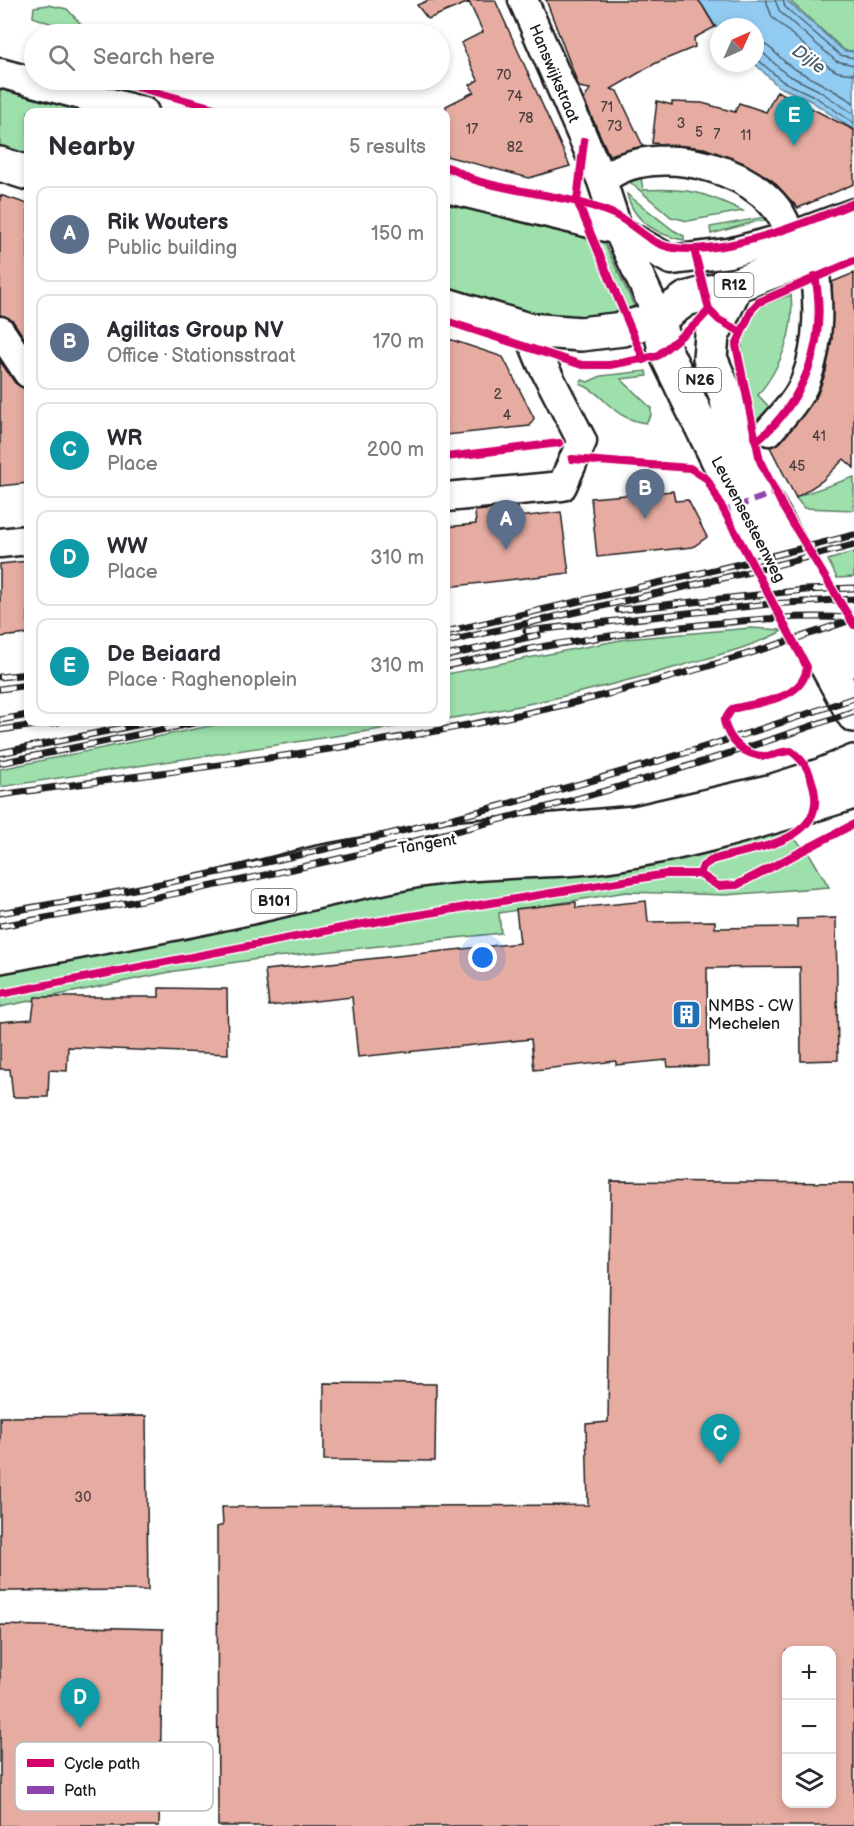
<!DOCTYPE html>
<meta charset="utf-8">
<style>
body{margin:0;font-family:"Balsamiq Sans",sans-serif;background:#f2f2f3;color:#2b2b33}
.controls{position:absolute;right:18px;bottom:18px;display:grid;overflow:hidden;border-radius:12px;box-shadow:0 3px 9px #0003}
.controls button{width:54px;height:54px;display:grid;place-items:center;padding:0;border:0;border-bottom:2px solid #e1e1e2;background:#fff;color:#2b2b33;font:30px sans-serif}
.compass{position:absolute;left:710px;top:18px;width:54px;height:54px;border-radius:50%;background:#fff;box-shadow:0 3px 9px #0003;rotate:45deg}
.you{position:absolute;left:483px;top:958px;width:21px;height:21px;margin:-15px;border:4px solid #fff;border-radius:50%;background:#1a73e8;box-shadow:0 0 0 9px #1a73e833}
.badge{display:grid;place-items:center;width:39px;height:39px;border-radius:50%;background:#1f6fb2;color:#fff;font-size:20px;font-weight:700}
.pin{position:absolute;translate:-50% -50px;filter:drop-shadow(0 2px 3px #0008)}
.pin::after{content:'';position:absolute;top:32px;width:21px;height:18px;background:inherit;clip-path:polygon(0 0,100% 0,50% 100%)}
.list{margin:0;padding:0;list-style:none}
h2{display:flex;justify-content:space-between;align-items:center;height:78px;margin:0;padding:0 24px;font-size:26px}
h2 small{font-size:20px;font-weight:400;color:#7c7c81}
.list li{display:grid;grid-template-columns:39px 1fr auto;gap:18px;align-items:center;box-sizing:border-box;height:96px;margin:0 12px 12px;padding:0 12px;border:2px solid #e1e1e2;border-radius:12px}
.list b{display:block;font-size:22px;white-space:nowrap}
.list p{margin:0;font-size:20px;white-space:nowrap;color:#7c7c81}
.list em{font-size:20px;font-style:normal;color:#7c7c81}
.icon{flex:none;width:33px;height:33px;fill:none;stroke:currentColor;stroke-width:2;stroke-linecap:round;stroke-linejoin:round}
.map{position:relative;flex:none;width:854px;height:1826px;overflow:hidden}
.search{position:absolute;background:#fff;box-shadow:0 3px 9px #0003;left:24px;top:24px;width:426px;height:66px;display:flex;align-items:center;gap:15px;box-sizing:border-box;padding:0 21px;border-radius:33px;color:#7c7c81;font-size:22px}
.panel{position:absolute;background:#fff;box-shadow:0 3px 9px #0003;left:24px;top:108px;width:426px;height:618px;border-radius:12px}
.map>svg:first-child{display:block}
.green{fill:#9de0ac;stroke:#5c7e64;stroke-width:1.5}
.water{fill:#92cbf1;stroke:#63859c;stroke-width:1.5}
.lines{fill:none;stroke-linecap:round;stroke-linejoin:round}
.shore{stroke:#4b6271;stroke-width:1.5}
.building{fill:#e6aca2;stroke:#1c1c1c;stroke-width:1.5;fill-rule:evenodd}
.minor-casing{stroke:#1c1c1c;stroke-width:33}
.major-casing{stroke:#1c1c1c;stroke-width:38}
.highway-casing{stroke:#1c1c1c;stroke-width:38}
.minor{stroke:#fff;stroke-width:28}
.major{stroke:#fff;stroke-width:33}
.highway{stroke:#fff;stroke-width:33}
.rail-casing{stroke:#1c1c1c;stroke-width:7}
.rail{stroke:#fff;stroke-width:4.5;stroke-dasharray:14;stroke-linecap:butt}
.quiet{stroke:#8e44ad;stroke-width:6;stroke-dasharray:12 6;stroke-linecap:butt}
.cycleway-casing{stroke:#fff;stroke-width:11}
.cycleway{stroke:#d6006c;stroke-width:8}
.labels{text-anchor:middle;stroke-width:5;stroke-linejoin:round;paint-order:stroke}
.number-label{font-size:14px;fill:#4e403e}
.shield{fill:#fff;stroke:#606060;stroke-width:1.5}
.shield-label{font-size:15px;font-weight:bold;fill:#1c1c1c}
.street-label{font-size:16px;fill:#1c1c1c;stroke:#fff}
.poi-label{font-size:16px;fill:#1c1c1c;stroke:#fff;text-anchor:start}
.water-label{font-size:18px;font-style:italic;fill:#455967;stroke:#fff}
.key{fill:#fff;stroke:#bbb;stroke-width:1.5}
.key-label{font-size:16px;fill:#1c1c1c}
</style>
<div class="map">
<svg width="854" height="1826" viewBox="0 0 854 1826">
<rect width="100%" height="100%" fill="#fff"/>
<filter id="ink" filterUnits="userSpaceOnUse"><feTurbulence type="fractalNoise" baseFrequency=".0167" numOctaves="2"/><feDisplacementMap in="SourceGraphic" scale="12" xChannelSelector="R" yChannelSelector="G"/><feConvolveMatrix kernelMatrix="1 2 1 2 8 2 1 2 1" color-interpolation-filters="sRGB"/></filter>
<g filter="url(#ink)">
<!-- green -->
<path class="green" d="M 789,0 L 854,0 L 854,51 L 844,50 Z
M 48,5 L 67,9 L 90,34 L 80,34 L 33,17 L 34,7 Z
M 0,82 L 109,112 L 28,112 L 28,154 L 0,153 Z
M 640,171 L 643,190 C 687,188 702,191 743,211 L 688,221 L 671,217 L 623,176 Z
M 627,194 L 673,230 L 684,236 L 684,240 C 659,236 633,221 627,194 Z
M 446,202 L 597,237 L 605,244 L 636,310 L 579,323 L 530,316 L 446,289 Z
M 765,217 L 766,221 L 758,221 L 711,234 L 710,227 Z
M 791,295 C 795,332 781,367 758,395 L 770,408 L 756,421 C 749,389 729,342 754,313 C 763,303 779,299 791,295 Z
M 646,371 L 647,376 L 621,379 L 651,408 L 651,415 L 646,423 C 609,418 607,394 580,384 L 582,380 L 588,382 L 601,376 Z
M 854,477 L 854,510 L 804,508 L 795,497 Z
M 854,552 L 854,577 L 837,578 L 828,560 Z
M 751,628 L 784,630 C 753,647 718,655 684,665 C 606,687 526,707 446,719 L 446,674 L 626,639 Z
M 229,722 L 427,722 L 0,787 L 0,769 Z
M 783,828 L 809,853 L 829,887 L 726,895 L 626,892 L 499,913 L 501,933 L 258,959 L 175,971 L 0,1007 L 0,970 L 325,900 Z"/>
<!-- water -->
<path class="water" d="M 698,0 L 786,0 L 844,51 L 854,52 L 854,130 L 811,101 L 778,86 L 754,63 L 755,27 L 719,27 L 719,31 Z"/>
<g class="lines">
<!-- shore -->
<path class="shore" d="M 766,0 L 772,17 L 829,67 L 838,72 L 854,74
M 775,0 L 780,12 L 836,61 L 854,65
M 783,0 L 785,7 L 840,55 L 854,58
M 755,41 C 772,44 779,60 793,68 C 814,80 834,90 854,103
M 755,50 L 763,53 L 786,74 L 818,90 L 854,114
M 755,57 L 782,81 L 814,96 L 854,123"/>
</g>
<!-- building -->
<path class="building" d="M 429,0 L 495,0 L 570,166 L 529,178 L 446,156 L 446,106 L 474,92 L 470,85 L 478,80 L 461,43 L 483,32 L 469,2 L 428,19 L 417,5 Z
M 546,0 L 698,0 L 702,5 L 715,27 L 694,38 L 695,47 L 656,63 L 611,89 L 617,91 L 643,146 L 609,155 L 584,100 L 590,89 L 579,87 Z
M 777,91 L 854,130 L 854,184 L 798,208 L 772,180 L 744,163 L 704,148 L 652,143 L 657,101 L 672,105 L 672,102 L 702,103 L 735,112 L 739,103 L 766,112 Z
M 0,195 L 28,204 L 28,344 L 13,321 L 0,315 Z
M 854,273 L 854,468 L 844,459 L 822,481 L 796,498 L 770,447 L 781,442 L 817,396 L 826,371 L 832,338 L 832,282 Z
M 446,338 L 503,357 L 534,418 L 530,426 L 446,435 Z
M 0,361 L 15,383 L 28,389 L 28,483 L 0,486 Z
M 673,491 L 675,501 L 688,500 L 707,537 L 693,547 L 597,557 L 591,498 Z
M 518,507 L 519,517 L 561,512 L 569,573 L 446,587 L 446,527 L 476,524 L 475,511 Z
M 28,561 L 28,634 L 0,637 L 0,564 Z
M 646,901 L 648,922 L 715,921 L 715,928 L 797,927 L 797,919 L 836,918 L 838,1060 L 801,1061 L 800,967 L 707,968 L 708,1066 L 668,1067 L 667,1060 L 616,1065 L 616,1061 L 534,1070 L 531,1039 L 358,1057 L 352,997 L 269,1006 L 265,970 L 520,943 L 516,909 L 576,902 L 576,908 Z
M 159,988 L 227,989 L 228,1054 L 68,1047 L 67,1071 L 49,1070 L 48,1097 L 13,1097 L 10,1069 L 0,1069 L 0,1022 L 32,1019 L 35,997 L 159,997 Z
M 611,1181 L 854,1183 L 854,1826 L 218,1826 L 217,1527 L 223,1525 L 222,1507 L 588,1505 L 586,1424 L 608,1422 ZM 786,1650 L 831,1650 L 831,1803 L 786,1803 Z
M 324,1383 L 436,1384 L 435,1461 L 324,1460 Z
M 146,1416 L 148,1590 L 0,1591 L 0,1417 Z
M 0,1625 L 163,1629 L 159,1826 L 0,1826 Z"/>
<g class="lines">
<defs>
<path id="minor" d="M 523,0 L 602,181 L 618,230 L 659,318
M 0,73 L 144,112
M 602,181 C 650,136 779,170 789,237
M 446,188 L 618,230 L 671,260 L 729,253 L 789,237 L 854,213
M 528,330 L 541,362 L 582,441
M 0,331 L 28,373
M 769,431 C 782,416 798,400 805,382 C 821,341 819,300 813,258
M 446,497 L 562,486 L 582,441
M 0,543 L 28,540"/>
<path id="major" d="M 0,164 L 28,173
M 446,305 L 528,330 L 581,334 L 623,329 L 659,318 L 686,299 L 736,285 L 854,241
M 659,318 L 665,351 L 696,415 L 750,524 L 854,715
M 736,447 L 726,395 L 710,358 L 712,336 L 736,285
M 740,456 L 854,660"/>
<path id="highway" d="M 0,931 L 196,894 L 319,863 L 444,840 L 635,823 L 773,791 L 820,776 L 854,762
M 0,956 C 73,942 146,930 219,914 C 288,900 356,880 427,869 C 481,860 535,862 590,857 C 679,847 769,818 854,792"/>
</defs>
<!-- minor casing -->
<use href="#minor" class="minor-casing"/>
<!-- major casing -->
<use href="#major" class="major-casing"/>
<!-- highway casing -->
<use href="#highway" class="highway-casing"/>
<!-- minor -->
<use href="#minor" class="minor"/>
<!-- major -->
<use href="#major" class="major"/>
<!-- highway -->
<use href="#highway" class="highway"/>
<defs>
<path id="rail" d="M 618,610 L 805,590 L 854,588
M 526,631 L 769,604 L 854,599
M 446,632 L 744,563 L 854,535
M 446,642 L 749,572 L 854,545
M 446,656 L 538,635
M 446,666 C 529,647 613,634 699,625 C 749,620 798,615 849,618
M 0,677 L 28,674
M 0,689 L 28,685
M 0,720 L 28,715
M 0,730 L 58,722
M 0,753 L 151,722
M 0,763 L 199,722
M 0,795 C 191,768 384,747 572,703 C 668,680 761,651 854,619
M 0,913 C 291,865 576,794 854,698
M 0,926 C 288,876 579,810 854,711"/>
</defs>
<!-- rail casing -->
<use href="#rail" class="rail-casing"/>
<!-- rail -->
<use href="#rail" class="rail"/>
<!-- quiet -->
<path class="quiet" d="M 719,513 L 779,491"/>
<defs>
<path id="cycleway" d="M 111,80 L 229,112
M 584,141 L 577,201 L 644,360
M 446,167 C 458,170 467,178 478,181 C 522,194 569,195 611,213 C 634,222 648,245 674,248 C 726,255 806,223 854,203
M 694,249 L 709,310 L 719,320 L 741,332
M 854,261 L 759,302 L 752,309 L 736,345 L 760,461 L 784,509 L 854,625
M 446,321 L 582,365 L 610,365 L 657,356 L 697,323 L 709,310
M 756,442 C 805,401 828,340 815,276
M 446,457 L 559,443
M 572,459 L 690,468 L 707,479 L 807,667 C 803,701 757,702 732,709 L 724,721 C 729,741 745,757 767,756 C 775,755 782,751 791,751 C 806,762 810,772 814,789 C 826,844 748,848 712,860 L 703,866 L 700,874
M 0,994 L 357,925 L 666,874 L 700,874 L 718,886 L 737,885 L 854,824"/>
</defs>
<!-- cycleway casing -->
<use href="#cycleway" class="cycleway-casing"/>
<!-- cycleway -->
<use href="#cycleway" class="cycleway"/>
</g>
</g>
<!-- icons -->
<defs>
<symbol id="building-square" viewBox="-11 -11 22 22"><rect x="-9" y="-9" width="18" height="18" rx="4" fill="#1f6fb2" stroke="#fff"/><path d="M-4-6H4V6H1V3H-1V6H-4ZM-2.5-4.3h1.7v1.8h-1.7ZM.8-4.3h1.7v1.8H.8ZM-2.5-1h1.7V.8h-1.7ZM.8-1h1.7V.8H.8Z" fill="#fff"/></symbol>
</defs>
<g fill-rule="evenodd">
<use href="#building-square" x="670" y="998" width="33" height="33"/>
</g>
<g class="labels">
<!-- number labels -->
<g class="number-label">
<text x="504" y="80">70</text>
<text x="515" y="101">74</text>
<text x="607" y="112">71</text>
<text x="526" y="123">78</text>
<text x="681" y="128">3</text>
<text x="615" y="131">73</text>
<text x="472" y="134">17</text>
<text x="699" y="137">5</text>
<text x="717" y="139">7</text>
<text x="746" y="140">11</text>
<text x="515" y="152">82</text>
<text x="498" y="399">2</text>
<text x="507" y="420">4</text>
<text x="819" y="441">41</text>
<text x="797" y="471">45</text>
<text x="83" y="1502">30</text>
</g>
<!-- shield labels -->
<g class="shield">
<rect x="714.5" y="273" width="39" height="24" rx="4.5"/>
<rect x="679" y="368" width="42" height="24" rx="4.5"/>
<rect x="251.5" y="889" width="45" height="24" rx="4.5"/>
</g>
<g class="shield-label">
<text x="734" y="290">R12</text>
<text x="700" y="385">N26</text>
<text x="274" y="906">B101</text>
</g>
<!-- street labels -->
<g class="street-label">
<text transform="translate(555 73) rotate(67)" y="6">Hanswijkstraat</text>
<text transform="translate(749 519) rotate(62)" y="6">Leuvensesteenweg</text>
<text transform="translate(427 843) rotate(-9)" y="6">Tangent</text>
</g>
<!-- poi labels -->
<g class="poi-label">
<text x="708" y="1011">NMBS - CW<tspan x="708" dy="18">Mechelen</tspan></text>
</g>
<!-- water labels -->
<g class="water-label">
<text transform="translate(809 59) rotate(36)" y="6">Dijle</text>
</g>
</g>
<!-- legend -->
<rect x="15" y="1742" width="198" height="69" rx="9" class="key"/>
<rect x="27" y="1759" width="27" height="8" fill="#d6006c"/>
<rect x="27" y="1786" width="27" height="8" fill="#8e44ad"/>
<g class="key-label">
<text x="64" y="1769">Cycle path</text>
<text x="64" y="1796">Path</text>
</g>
</svg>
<div class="controls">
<button>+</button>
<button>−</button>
<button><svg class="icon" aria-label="layers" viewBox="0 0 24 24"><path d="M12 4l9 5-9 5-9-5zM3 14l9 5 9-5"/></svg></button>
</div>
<svg class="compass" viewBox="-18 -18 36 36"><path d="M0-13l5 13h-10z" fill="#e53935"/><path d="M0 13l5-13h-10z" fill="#7c7c81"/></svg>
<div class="you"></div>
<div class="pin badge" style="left:506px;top:550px;background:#5c6f8a">A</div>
<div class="pin badge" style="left:645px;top:519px;background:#5c6f8a">B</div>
<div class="pin badge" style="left:720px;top:1464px;background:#0f9aa8">C</div>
<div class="pin badge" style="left:80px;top:1728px;background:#0f9aa8">D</div>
<div class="pin badge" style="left:794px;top:146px;background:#0f9aa8">E</div>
<div class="search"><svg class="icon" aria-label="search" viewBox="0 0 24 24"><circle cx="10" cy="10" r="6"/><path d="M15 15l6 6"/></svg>Search here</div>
<section class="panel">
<h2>Nearby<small>5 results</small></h2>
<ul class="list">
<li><span class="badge" style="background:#5c6f8a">A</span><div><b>Rik Wouters</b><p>Public building</p></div><em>150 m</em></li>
<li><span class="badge" style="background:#5c6f8a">B</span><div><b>Agilitas Group NV</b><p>Office · Stationsstraat</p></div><em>170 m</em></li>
<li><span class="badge" style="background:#0f9aa8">C</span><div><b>WR</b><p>Place</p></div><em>200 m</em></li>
<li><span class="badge" style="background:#0f9aa8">D</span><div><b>WW</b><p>Place</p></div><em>310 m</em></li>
<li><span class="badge" style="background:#0f9aa8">E</span><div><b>De Beiaard</b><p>Place · Raghenoplein</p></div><em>310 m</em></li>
</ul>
</section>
</div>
